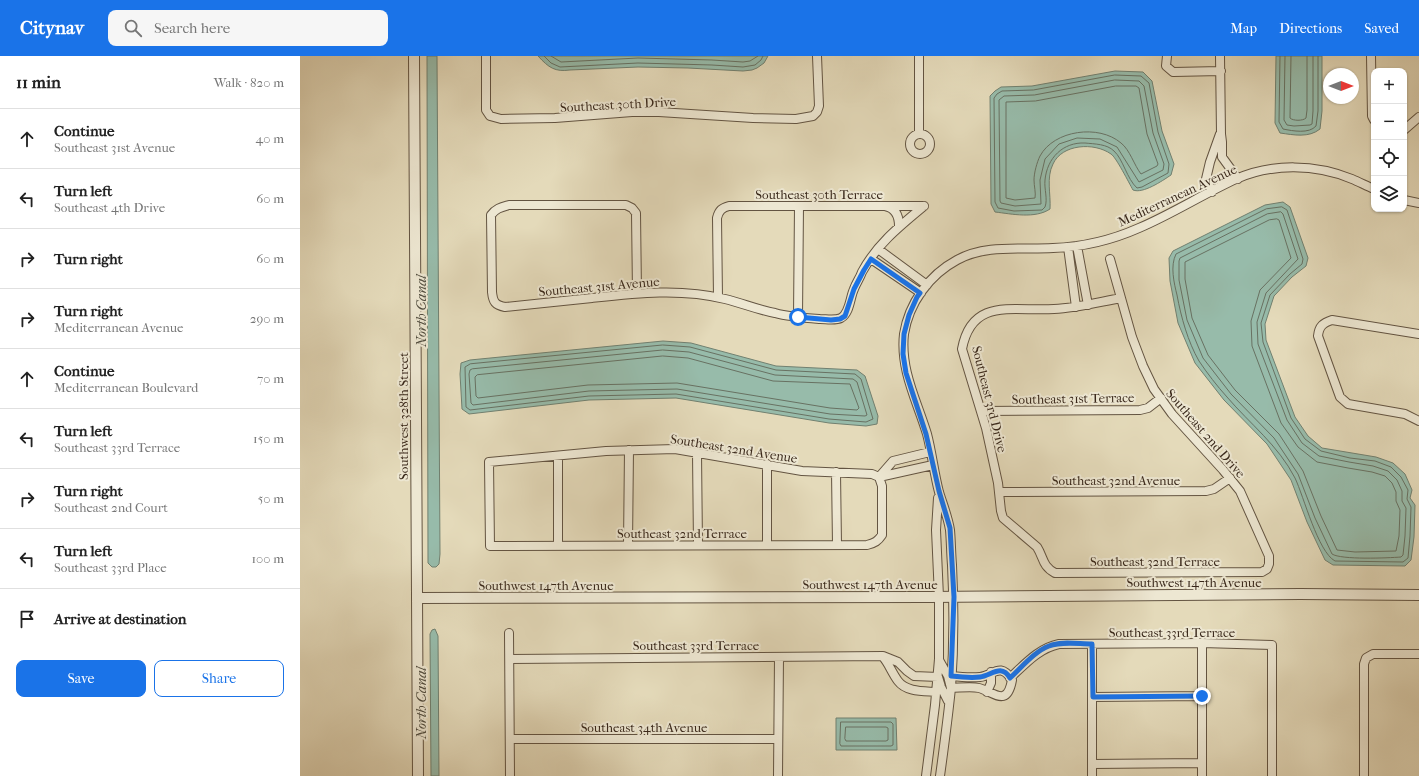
<!DOCTYPE html>
<meta charset="utf-8">
<style>
body{margin:0;font-family:"IM FELL French Canon",serif;background:#f6f6f6;color:#222}
.controls{position:absolute;right:12px;top:12px;display:grid;overflow:hidden;border-radius:8px;box-shadow:0 1px 3px #0004}
.controls button{width:36px;height:36px;display:grid;place-items:center;padding:0;border:0;border-bottom:1px solid #e0e0e0;background:#fff;color:#222;font:20px sans-serif}
.compass{position:absolute;left:1023px;top:12px;width:36px;height:36px;border-radius:50%;background:#fff;box-shadow:0 1px 3px #0004;rotate:90deg}
.stop{position:absolute;width:12px;height:12px;margin:-9px;border:3px solid #1a73e8;border-radius:50%;background:#fff}
.stop.end{background:#1a73e8;border-color:#fff;box-shadow:0 1px 4px #0008}
.list{margin:0;padding:0;list-style:none}
h2{display:flex;justify-content:space-between;align-items:center;height:52px;margin:0;padding:0 16px;font-size:17px}
h2 small{font-size:13px;font-weight:400;color:#767676}
.list li{display:grid;grid-template-columns:26px 1fr auto;gap:12px;align-items:center;box-sizing:border-box;height:60px;padding:0 16px;border-top:1px solid #e0e0e0}
.list b{display:block;font-size:15px;white-space:nowrap}
.list p{margin:0;font-size:13px;white-space:nowrap;color:#767676}
.list em{font-size:13px;font-style:normal;color:#767676}
.actions{display:flex;gap:8px;padding:12px 16px}
.actions a{flex:1;padding:9px 0;border:1px solid #1a73e8;border-radius:8px;text-align:center;font-size:14px;color:#1a73e8}
.actions .main{background:#1a73e8;color:#fff}
.icon{flex:none;width:22px;height:22px;fill:none;stroke:currentColor;stroke-width:2;stroke-linecap:round;stroke-linejoin:round}
.map{position:relative;flex:none;width:1119px;height:720px;overflow:hidden}
header{display:flex;align-items:center;gap:24px;box-sizing:border-box;height:56px;padding:0 20px;background:#1a73e8;color:#fff}
header strong{font-size:19px}
nav{display:flex;gap:22px;margin-inline-start:auto;font-size:14px}
.search{width:280px;height:36px;background:#f6f6f6;display:flex;align-items:center;gap:10px;box-sizing:border-box;padding:0 14px;border-radius:8px;color:#767676;font-size:15px}
main{display:flex}
aside{flex:1;background:#fff}
.map>svg:first-child{display:block}
.water{fill:#97bbaa;stroke:#718070}
.lines{fill:none;stroke-linecap:round;stroke-linejoin:round}
.shore{stroke:#687162;stroke-width:1}
.minor-casing{stroke:#635442;stroke-width:10}
.tertiary-casing{stroke:#635442;stroke-width:12}
.minor{stroke:#ede7d2;stroke-width:8}
.tertiary{stroke:#ede7d2;stroke-width:10}
.route{stroke:#1a73e8;stroke-width:5}
.labels{text-anchor:middle;stroke-width:4;stroke-linejoin:round;paint-order:stroke}
.street-label{font-size:13px;fill:#38271a;stroke:#ede7d2}
.water-label{font-size:14px;font-style:italic;fill:#504c3e;stroke:#ede7d2}
</style>
<header>
<strong>Citynav</strong>
<div class="search"><svg class="icon" aria-label="search" viewBox="0 0 24 24"><circle cx="10" cy="10" r="6"/><path d="M15 15l6 6"/></svg>Search here</div>
<nav><a>Map</a><a>Directions</a><a>Saved</a></nav>
</header>
<main>
<aside>
<h2>11 min<small>Walk · 820 m</small></h2>
<ul class="list">
<li><svg class="icon" aria-label="ahead" viewBox="0 0 24 24"><path d="M12 20V5M6 11l6-6 6 6"/></svg><div><b>Continue</b><p>Southeast 31st Avenue</p></div><em>40 m</em></li>
<li><svg class="icon" aria-label="left" viewBox="0 0 24 24"><path d="M17 20v-9H6M10 6l-5 5 5 5"/></svg><div><b>Turn left</b><p>Southeast 4th Drive</p></div><em>60 m</em></li>
<li><svg class="icon" aria-label="right" viewBox="0 0 24 24"><path d="M7 20v-9h11M14 6l5 5-5 5"/></svg><div><b>Turn right</b></div><em>60 m</em></li>
<li><svg class="icon" aria-label="right" viewBox="0 0 24 24"><path d="M7 20v-9h11M14 6l5 5-5 5"/></svg><div><b>Turn right</b><p>Mediterranean Avenue</p></div><em>290 m</em></li>
<li><svg class="icon" aria-label="ahead" viewBox="0 0 24 24"><path d="M12 20V5M6 11l6-6 6 6"/></svg><div><b>Continue</b><p>Mediterranean Boulevard</p></div><em>70 m</em></li>
<li><svg class="icon" aria-label="left" viewBox="0 0 24 24"><path d="M17 20v-9H6M10 6l-5 5 5 5"/></svg><div><b>Turn left</b><p>Southeast 33rd Terrace</p></div><em>150 m</em></li>
<li><svg class="icon" aria-label="right" viewBox="0 0 24 24"><path d="M7 20v-9h11M14 6l5 5-5 5"/></svg><div><b>Turn right</b><p>Southeast 2nd Court</p></div><em>50 m</em></li>
<li><svg class="icon" aria-label="left" viewBox="0 0 24 24"><path d="M17 20v-9H6M10 6l-5 5 5 5"/></svg><div><b>Turn left</b><p>Southeast 33rd Place</p></div><em>100 m</em></li>
<li><svg class="icon" aria-label="arrive" viewBox="0 0 24 24"><path d="M6 21V4h12l-3 4 3 4H6"/></svg><div><b>Arrive at destination</b></div></li>
</ul>
<div class="actions"><a class="main">Save</a><a>Share</a></div>
</aside>
<div class="map">
<svg width="1119" height="720" viewBox="0 0 1119 720">
<rect width="100%" height="100%" fill="#e4daba"/>
<filter id="stains"><feTurbulence type="fractalNoise" baseFrequency=".005" numOctaves="4"/><feColorMatrix values="0 0 0 0 .2 0 0 0 0 .09 0 0 0 0 .02 0 0 0 .5 -.17"/></filter>
<radialGradient id="worn" r=".72"><stop offset=".6" stop-color="#630" stop-opacity="0"/><stop offset="1" stop-color="#630" stop-opacity=".3"/></radialGradient>
<!-- water -->
<path class="water" d="M 127,0 L 137,0 L 140,498 L 139,508 L 136,511 L 132,511 L 128,507 Z
M 238,0 L 468,0 L 464,7 L 457,12 L 452,14 L 443,15 L 388,12 L 338,11 L 270,14 C 255,16 249,12 238,0 Z
M 976,0 L 1022,0 L 1022,55 L 1020,73 C 1009,82 994,79 980,77 L 975,67 Z
M 815,15 L 843,16 L 852,25 L 862,75 L 874,108 L 871,119 C 862,125 843,138 833,134 C 829,127 816,101 811,98 C 794,86 762,88 753,108 C 746,122 751,138 750,153 C 735,163 712,158 695,156 L 691,148 L 690,40 L 695,35 L 701,31 L 732,30 Z
M 983,146 L 990,151 L 1008,202 L 1006,210 L 992,221 L 974,240 L 965,268 L 966,284 L 995,361 L 1008,380 L 1022,392 L 1076,401 L 1093,407 L 1105,418 L 1112,434 L 1110,442 L 1115,449 L 1114,481 L 1111,504 L 1105,510 L 1033,509 L 1025,504 L 1007,466 L 991,424 L 967,388 L 924,344 L 895,307 L 878,267 L 870,225 L 869,202 L 873,195 L 965,149 Z
M 363,285 L 391,287 L 476,310 L 557,314 L 565,320 L 578,360 L 577,368 L 566,370 L 529,367 L 376,342 L 289,344 L 169,358 L 162,353 L 160,318 L 161,307 L 170,304 Z
M 135,573 L 138,580 L 139,720 L 131,720 L 130,578 L 132,574 Z
M 536,662 L 596,662 L 597,694 L 536,694 Z"/>
<g class="lines">
<!-- shore -->
<path class="shore" d="M 244,0 L 251,7 L 260,11 L 338,7 L 412,9 L 443,11 L 455,9 L 461,4 L 463,0
M 251,0 L 261,6 L 338,2 L 412,4 L 443,6 L 450,5 L 458,0
M 980,0 L 979,66 L 983,73 C 993,75 1009,78 1016,70 L 1018,55 L 1018,0
M 985,0 L 984,64 L 987,69 L 994,70 L 1010,69 L 1012,68 L 1013,55 L 1013,0
M 991,0 L 990,62 C 993,65 1003,65 1006,62 L 1007,54 L 1007,0
M 815,19 L 841,20 L 849,27 L 858,76 L 869,108 L 868,117 L 842,131 L 837,132 C 827,123 823,103 814,95 C 807,88 795,88 785,87 C 763,86 747,102 745,124 C 744,133 748,143 745,151 L 742,154 L 714,155 L 698,152 L 695,146 L 694,42 L 697,38 L 702,35 L 733,34 Z
M 815,24 L 839,25 L 844,30 L 853,77 L 864,108 L 863,114 L 839,126 L 817,91 L 800,83 L 777,82 L 759,88 L 745,103 L 740,124 L 741,148 L 715,150 L 701,147 L 700,145 L 699,44 L 704,40 L 734,39 Z
M 816,30 L 836,30 L 839,32 L 847,78 L 858,108 L 857,110 L 841,118 C 834,109 830,94 821,87 C 799,68 754,74 740,100 C 737,106 734,117 734,124 C 734,130 736,137 735,142 L 715,144 L 706,142 L 706,46 L 735,45 Z
M 982,151 L 987,154 L 1003,203 L 1002,208 L 990,218 L 970,239 L 961,267 L 963,286 L 991,362 L 1005,383 L 1021,395 L 1050,402 L 1075,405 L 1091,411 L 1101,421 L 1108,434 L 1107,443 L 1111,451 L 1110,480 L 1108,502 L 1103,506 L 1035,505 C 1018,496 1004,441 995,422 C 978,389 950,368 927,341 C 917,330 907,317 899,305 C 888,286 881,261 877,239 C 874,227 870,210 876,198 L 966,153 Z
M 981,156 L 983,158 L 998,203 L 966,237 L 957,266 L 958,288 L 987,364 L 1002,387 L 1019,400 L 1049,406 L 1073,410 L 1088,415 L 1097,424 L 1102,435 L 1102,445 L 1106,452 L 1105,480 L 1103,499 L 1101,501 C 1088,502 1041,504 1032,498 L 1015,462 L 998,418 L 974,382 L 931,338 L 903,302 L 887,264 L 879,224 L 879,205 L 880,202 L 967,158 Z
M 977,163 L 979,164 L 991,202 L 960,234 L 951,265 L 952,290 L 981,367 L 998,391 L 1017,406 L 1048,412 L 1072,416 L 1085,420 L 1092,427 L 1096,436 L 1096,445 L 1100,454 L 1099,480 L 1096,495 L 1055,496 L 1037,494 L 1021,460 L 1003,415 L 979,378 L 935,334 L 908,299 L 892,262 L 885,223 L 885,206 L 969,164 Z
M 363,289 L 390,291 L 476,314 L 555,318 L 561,323 L 573,363 L 566,366 L 529,363 L 376,338 L 289,340 L 170,354 L 166,351 L 165,311 L 170,308 Z
M 363,294 L 389,296 L 475,319 L 553,323 L 557,326 L 567,359 L 565,360 L 530,358 L 377,333 L 289,335 L 173,349 L 171,347 L 169,318 L 170,314 L 172,313 Z
M 363,300 L 388,302 L 473,325 L 550,328 L 559,352 L 557,354 L 530,352 L 377,327 L 288,329 L 178,342 L 176,340 L 175,321 L 177,319 Z
M 541,666 L 591,666 L 593,668 L 593,689 L 591,690 L 541,690 L 540,688 Z
M 546,671 L 586,671 L 588,672 L 588,684 L 586,685 L 546,685 L 545,683 Z"/>
<defs>
<path id="minor" d="M 186,0 L 186,54 L 190,60 L 201,63 L 255,62 L 332,56 L 359,56 L 453,62 L 496,63 L 513,60 L 517,56 L 519,50 L 517,0
M 867,0 L 866,10 L 873,16 L 921,15
M 920,0 L 921,78 L 922,86 L 922,101 L 938,123
M 1071,0 L 1072,60 L 1074,64
M 1104,74 L 1119,61
M 619,78 L 619,0
M610 88a10 10 0 1 1 20 0a10 10 0 1 1-20 0Z
M 912,136 L 906,123 L 910,106 L 920,78
M 1104,144 L 1119,147
M 585,150 C 596,152 599,161 599,170
M 777,190 L 788,249
M 768,191 L 776,251
M 578,193 L 627,229
M 571,203 L 621,237
M 810,203 L 832,281 L 843,310 L 854,333 L 872,358 L 923,414 L 940,435 L 969,500 L 969,508 L 967,513 L 962,516 L 755,517 C 742,510 744,502 737,491 L 703,462 L 701,455 L 698,427 L 686,372 L 662,293 C 672,240 715,256 754,253 C 777,252 799,246 821,242
M 337,237 L 336,157 L 332,152 L 326,149 L 209,149 C 202,151 196,152 191,159 L 192,236 C 193,246 195,249 205,251 C 234,248 263,245 292,242 C 337,237 381,232 425,243 C 442,247 458,254 475,257 C 489,261 505,262 520,263 C 526,263 535,265 541,262 C 550,257 550,241 554,233 C 556,227 560,222 562,216 C 577,188 600,170 624,150
M 418,241 L 417,162 C 419,154 422,152 429,150 L 624,150
M 498,261 L 499,150
M 1119,278 L 1032,264 C 1023,267 1019,270 1018,280 L 1040,341 L 1048,348 L 1105,358 L 1119,365
M 681,355 L 840,354 L 848,352 L 861,342
M 397,397 L 398,489
M 258,400 L 258,489
M 467,408 L 467,489
M 536,416 L 537,489
M 579,421 L 582,430 L 582,479 C 578,485 575,487 567,489 L 190,490 L 189,406 L 306,395 L 375,393 L 502,415 L 572,418 L 579,421 L 633,409
M 579,421 L 593,405 L 630,396
M 699,436 L 906,435 L 914,433 L 930,422
M 328,489 L 329,394
M 209,577 L 210,720
M 792,588 L 792,720
M 583,601 C 589,608 592,617 598,625 C 606,636 624,635 636,636
M 210,603 L 583,600 L 598,606 L 607,615 L 614,620 L 638,621 L 641,631 L 648,645
M 639,604 L 648,620 L 651,632 C 659,632 671,630 679,632 C 694,636 707,652 712,624 C 700,605 693,620 680,621 C 670,622 660,621 651,620
M 710,622 C 725,608 739,592 759,588 L 902,587 L 972,589 L 972,720
M 687,636 L 691,627 L 691,616
M 793,641 L 902,640
M 210,683 L 478,683
M 792,708 L 902,707
M 478,720 L 479,601
M 626,720 L 635,649 L 639,603 L 639,541 L 636,474 L 638,442
M 640,720 C 644,691 648,661 651,632 C 654,591 654,549 652,509 C 651,497 651,485 650,474 C 648,461 643,449 639,436 C 634,417 632,397 627,378 C 617,345 600,314 604,278 C 609,247 629,219 657,204 C 686,188 721,194 753,192 C 783,191 812,184 839,172 C 872,158 903,138 936,123 C 972,107 1016,108 1052,123 C 1059,126 1067,130 1074,133
M 902,720 L 902,587
M 1064,720 L 1064,608 L 1066,602 L 1073,598 L 1119,598"/>
<path id="tertiary" d="M 114,0 L 118,720
M 117,542 L 629,541 L 1000,538 L 1119,539"/>
</defs>
<!-- minor casing -->
<use href="#minor" class="minor-casing"/>
<!-- tertiary casing -->
<use href="#tertiary" class="tertiary-casing"/>
<!-- minor -->
<use href="#minor" class="minor"/>
<!-- tertiary -->
<use href="#tertiary" class="tertiary"/>
</g>
<g class="lines">
<!-- route -->
<path class="route" d="M 498,261 L 531,264 L 540,263 L 545,260 L 554,233 L 564,214 L 571,203 L 620,237 L 617,241 L 609,259 L 604,278 L 603,298 L 606,317 L 626,378 L 639,435 L 650,472 L 654,541 L 651,620 C 660,621 671,622 680,621 C 691,620 701,607 710,622 C 721,612 735,595 749,590 C 761,585 778,588 792,588 L 793,641 L 902,640"/>
</g>
<g class="labels">
<!-- street labels -->
<g class="street-label">
<text transform="translate(318 48) rotate(-3)" y="5">Southeast 30th Drive</text>
<text x="519" y="143">Southeast 30th Terrace</text>
<text transform="translate(877 139) rotate(-25)" y="5">Mediterranean Avenue</text>
<text transform="translate(299 230) rotate(-5)" y="5">Southeast 31st Avenue</text>
<text transform="translate(773 342) rotate(-1)" y="5">Southeast 31st Terrace</text>
<text transform="translate(690 343) rotate(76)" y="5">Southeast 3rd Drive</text>
<text transform="translate(103 360) rotate(-90)" y="5">Southwest 328th Street</text>
<text transform="translate(906 377) rotate(49)" y="5">Southeast 2nd Drive</text>
<text transform="translate(434 392) rotate(9)" y="5">Southeast 32nd Avenue</text>
<text x="816" y="429">Southeast 32nd Avenue</text>
<text x="382" y="482">Southeast 32nd Terrace</text>
<text x="855" y="510">Southeast 32nd Terrace</text>
<text x="894" y="531">Southwest 147th Avenue</text>
<text x="570" y="533">Southwest 147th Avenue</text>
<text x="246" y="534">Southwest 147th Avenue</text>
<text x="872" y="581">Southeast 33rd Terrace</text>
<text x="396" y="594">Southeast 33rd Terrace</text>
<text x="344" y="676">Southeast 34th Avenue</text>
</g>
<!-- water labels -->
<g class="water-label">
<text transform="translate(121 255) rotate(-90)" y="5">North Canal</text>
<text transform="translate(121 647) rotate(-90)" y="5">North Canal</text>
</g>
</g>
<rect width="100%" height="100%" filter="url(#stains)"/>
<rect width="100%" height="100%" fill="url(#worn)"/>
</svg>
<div class="controls">
<button>+</button>
<button>−</button>
<button><svg class="icon" aria-label="locate" viewBox="0 0 24 24"><circle cx="12" cy="12" r="6"/><path d="M12 2v4M12 18v4M2 12h4M18 12h4"/></svg></button>
<button><svg class="icon" aria-label="layers" viewBox="0 0 24 24"><path d="M12 4l9 5-9 5-9-5zM3 14l9 5 9-5"/></svg></button>
</div>
<svg class="compass" viewBox="-18 -18 36 36"><path d="M0-13l5 13h-10z" fill="#e53935"/><path d="M0 13l5-13h-10z" fill="#767676"/></svg>
<div class="stop" style="left:498px;top:261px"></div>
<div class="stop end" style="left:902px;top:640px"></div>
</div>
</main>
